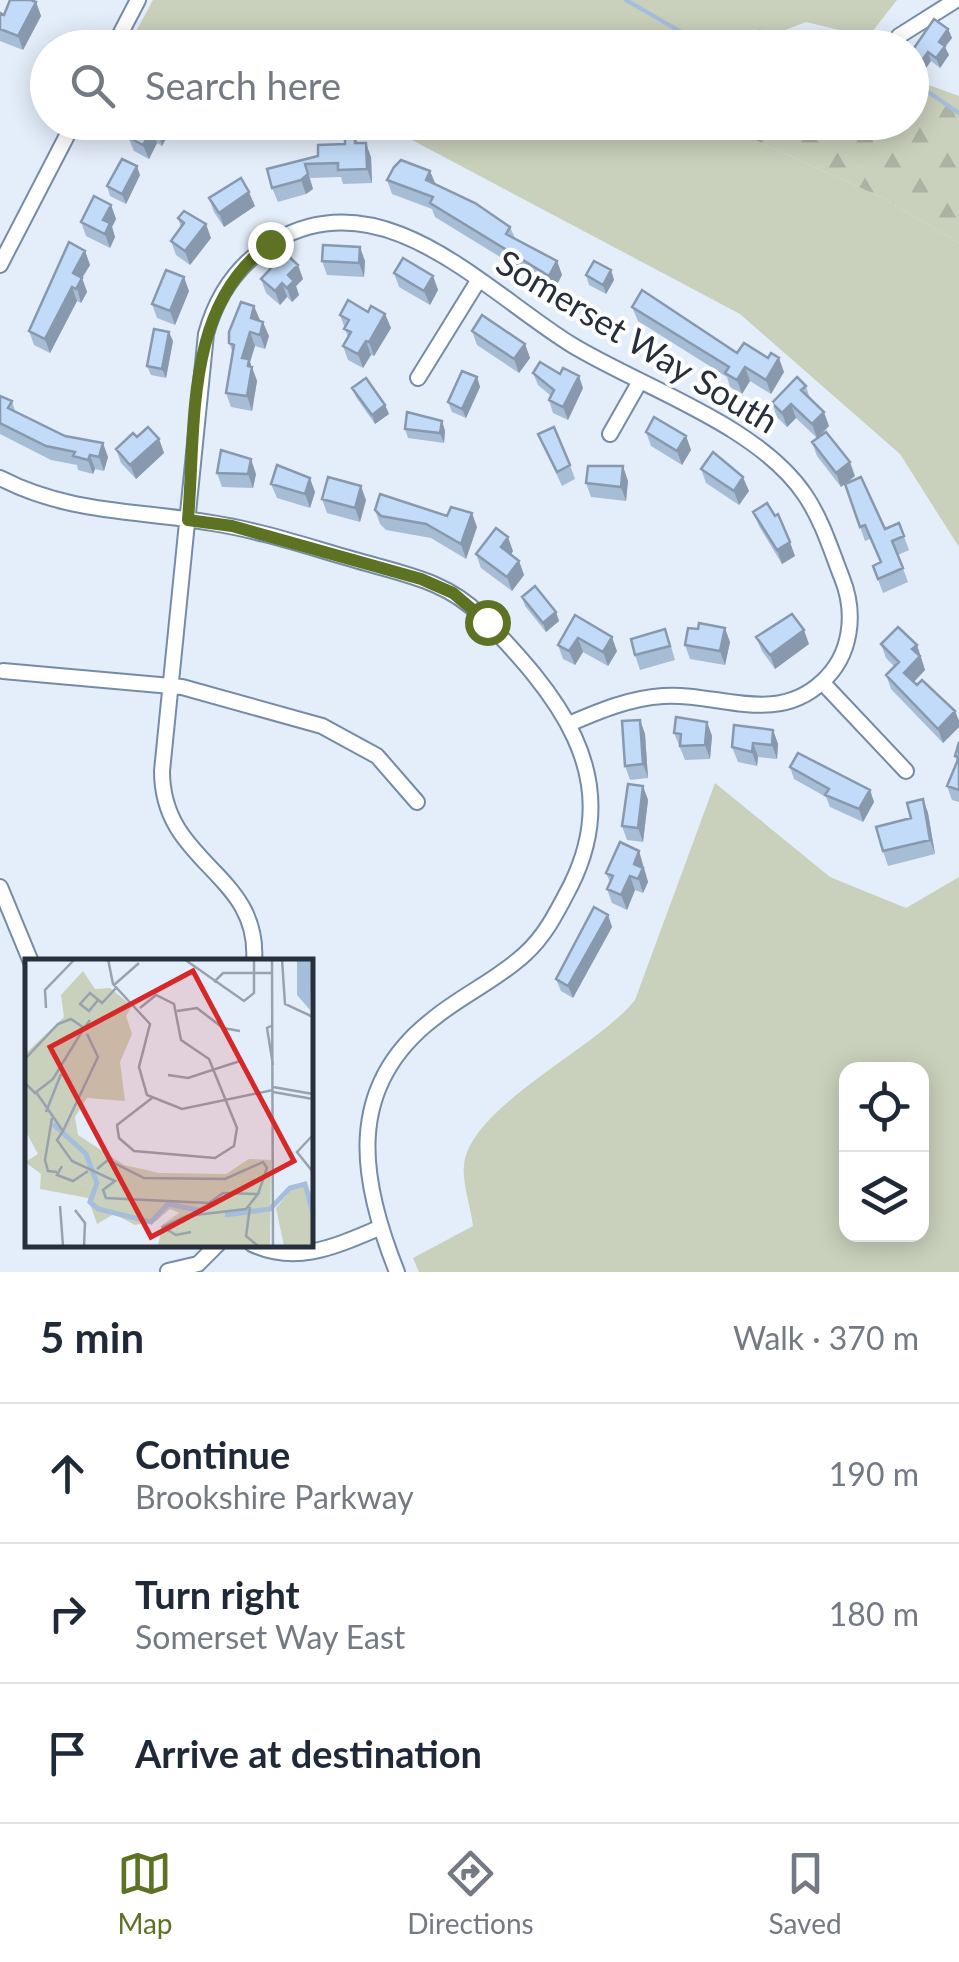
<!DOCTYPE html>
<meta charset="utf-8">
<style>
body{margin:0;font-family:Lato,sans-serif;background:#f2f2f3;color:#1f2937}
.controls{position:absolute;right:30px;bottom:30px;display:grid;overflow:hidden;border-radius:20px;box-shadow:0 5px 25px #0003}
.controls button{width:90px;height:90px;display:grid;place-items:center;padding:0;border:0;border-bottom:2px solid #e0e1e3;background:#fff;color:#1f2937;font:50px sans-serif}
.stop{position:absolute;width:30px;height:30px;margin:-22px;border:8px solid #5d7222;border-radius:50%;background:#fff}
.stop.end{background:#5d7222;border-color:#fff;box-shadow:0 2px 10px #0008}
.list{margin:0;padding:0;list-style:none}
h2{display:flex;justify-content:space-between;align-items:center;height:130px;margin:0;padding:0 40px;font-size:42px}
h2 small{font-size:32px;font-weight:400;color:#747a83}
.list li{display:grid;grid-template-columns:65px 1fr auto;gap:30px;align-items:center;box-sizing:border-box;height:140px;padding:0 40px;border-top:2px solid #e0e1e3}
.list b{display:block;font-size:38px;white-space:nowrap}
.list p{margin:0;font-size:32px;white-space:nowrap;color:#747a83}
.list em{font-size:32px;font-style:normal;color:#747a83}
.icon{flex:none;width:55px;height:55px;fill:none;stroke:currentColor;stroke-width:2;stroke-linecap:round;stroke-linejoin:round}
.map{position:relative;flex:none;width:959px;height:1272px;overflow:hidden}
.search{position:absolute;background:#fff;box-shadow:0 5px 25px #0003;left:30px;right:30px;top:30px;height:110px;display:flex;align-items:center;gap:25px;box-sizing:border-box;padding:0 35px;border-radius:55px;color:#747a83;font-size:38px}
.sheet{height:550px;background:#fff}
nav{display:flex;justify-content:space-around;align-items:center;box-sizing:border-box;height:140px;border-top:2px solid #e0e1e3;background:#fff;font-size:28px;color:#747a83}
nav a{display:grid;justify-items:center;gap:5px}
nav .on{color:#5d7222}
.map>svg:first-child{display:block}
.grass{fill:#c9d0bb;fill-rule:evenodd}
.forest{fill:url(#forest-firs)}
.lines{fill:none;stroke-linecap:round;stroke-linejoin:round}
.stream{stroke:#a5bedb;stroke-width:4}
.minor-casing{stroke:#758ba7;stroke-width:18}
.minor{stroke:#fff;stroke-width:14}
.wall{fill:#a7bcd5}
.shaded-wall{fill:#8899ae}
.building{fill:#c2dbf8;stroke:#8899ae;stroke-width:2.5}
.route{stroke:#5d7222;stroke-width:12}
.labels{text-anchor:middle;stroke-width:8;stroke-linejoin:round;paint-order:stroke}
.street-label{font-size:35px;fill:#262f3b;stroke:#fff}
.inset-river{fill:none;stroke:#a5bedb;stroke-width:5}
.inset-road{fill:none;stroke:#98a2ae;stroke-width:2.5}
.view{fill:#d62828;fill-opacity:0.15;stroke:#d62828;stroke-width:5}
.inset-edge{fill:none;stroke:#262f3b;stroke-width:5}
</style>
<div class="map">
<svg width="959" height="1272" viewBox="0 0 959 1272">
<defs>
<pattern id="forest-firs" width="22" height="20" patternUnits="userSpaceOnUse" patternTransform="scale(2.5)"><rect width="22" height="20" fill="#c9d0bb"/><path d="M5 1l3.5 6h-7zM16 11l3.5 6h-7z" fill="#acb3a2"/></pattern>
</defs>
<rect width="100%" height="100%" fill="#e4eefa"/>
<!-- grass -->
<path class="grass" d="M 153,0 L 897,0 L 868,37 L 806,22 L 741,47 L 127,48 Z
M 380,123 L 717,123 L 883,198 L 959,243 L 959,547 L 900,454 L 740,314 Z
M 715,783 L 830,877 L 906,908 L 959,877 L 959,1272 L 419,1272 L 413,1258 L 473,1226 C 471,1208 462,1183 464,1165 C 470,1106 596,1049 635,1000 ZM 846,1070 L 922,1070 L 922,1234 L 846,1234 Z"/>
<!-- forest -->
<path class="forest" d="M 912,79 L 959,96 L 959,243 L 883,198 L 717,123 L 912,122 Z"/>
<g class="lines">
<!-- stream -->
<path class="stream" d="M 626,0 L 709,48
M 912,81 L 959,113
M 774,122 L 792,122"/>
<defs>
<path id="minor" d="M 899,36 L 956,0
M 113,48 L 138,0
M 0,265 L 74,122
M 418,378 L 478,281
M 610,434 L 639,383
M 0,478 C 69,514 138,510 212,523 C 264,531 315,549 366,563 C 408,575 449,583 480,615 C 556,693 626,774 571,885 C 558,910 546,935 525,954 C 497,980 462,995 433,1019 C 344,1088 360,1180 397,1272
M 3,671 L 182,687 L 322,726 L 377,756 L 417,802
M 822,682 L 906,771
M 0,887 L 31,962
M 254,962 C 261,872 162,865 162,771 L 206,334 C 217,294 240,261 277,240 C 385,179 486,292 572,345 C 643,388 758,425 805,495 C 822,520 831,550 842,578 C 856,613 852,655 822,682 C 775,726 717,692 663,696 C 630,698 599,711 569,724
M 252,1244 C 297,1265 336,1246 379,1228
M 168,1271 L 198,1264 L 218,1244"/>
</defs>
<!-- minor casing -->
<use href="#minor" class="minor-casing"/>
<!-- minor -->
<use href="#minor" class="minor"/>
</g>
<!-- wall -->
<path class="wall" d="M 36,2 L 41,16 L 23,50 L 0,41 L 0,13 L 4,15 Z
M 948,29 L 952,38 L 945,47 L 949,55 L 940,68 L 931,61 L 923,72 L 912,65 L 912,51 Z
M 136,122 L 166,122 L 163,127 L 167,137 L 162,146 L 157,143 L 149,159 L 134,151 L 128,137 Z
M 355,136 L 358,143 L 371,157 L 372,183 L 343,184 L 341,177 L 310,178 L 313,189 L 306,194 L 278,202 L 272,188 L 318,156 L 345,144 Z
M 140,175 L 126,204 L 110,196 L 107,186 Z
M 387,180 L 435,184 L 510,227 L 515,238 L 557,261 L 562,275 L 554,290 L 435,217 L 432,209 L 392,194 Z
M 209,198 L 255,206 L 224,227 L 214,212 Z
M 111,205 L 116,219 L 112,227 L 115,237 L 110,248 L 86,236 L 81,222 Z
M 178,218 L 211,238 L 190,265 L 176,255 L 171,241 L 181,227 Z
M 85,251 L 90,265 L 82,278 L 87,292 L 81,303 L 77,301 L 50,353 L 34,345 L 29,331 Z
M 322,261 L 365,261 L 364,277 L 327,275 Z
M 298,265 L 303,279 L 296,286 L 299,295 L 292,302 L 287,297 L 280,305 L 266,293 L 261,279 Z
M 611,270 L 614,280 L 606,294 L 589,285 L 586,275 Z
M 394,273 L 433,276 L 438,290 L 430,305 L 399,287 Z
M 189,291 L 175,325 L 157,318 L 152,304 Z
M 632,307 L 737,353 L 784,372 L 771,394 L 750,381 L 742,394 L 730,387 L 727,377 L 638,321 Z
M 368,312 L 385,314 L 391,328 L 374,356 L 371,355 L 363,368 L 348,360 L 343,346 L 348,337 L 340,315 Z
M 259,321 L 269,336 L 265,349 L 255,346 L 250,362 L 257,381 L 252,411 L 231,407 L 226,393 L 233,353 L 229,343 Z
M 472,331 L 525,344 L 530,358 L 519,373 L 477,345 Z
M 173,341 L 166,378 L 151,375 L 147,366 Z
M 533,373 L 560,374 L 583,388 L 568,420 L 553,413 L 549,400 L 551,396 L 538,385 Z
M 477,377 L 480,387 L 466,418 L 452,412 L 448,402 Z
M 806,386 L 810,399 L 829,426 L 818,438 L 855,476 L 841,487 L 817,456 L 812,442 L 817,438 L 796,418 L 787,427 L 777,417 L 772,403 Z
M 352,388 L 385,405 L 389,414 L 375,424 L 356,397 Z
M 0,396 L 12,401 L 15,411 L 108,457 L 104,471 L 95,469 L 93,474 L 78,470 L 77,465 L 51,460 L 0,434 Z
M 442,421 L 445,431 L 444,443 L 408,438 L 405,429 Z
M 646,432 L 686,436 L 691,450 L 682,465 L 651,446 Z
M 538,434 L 570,465 L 575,479 L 562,486 Z
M 159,439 L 164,453 L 136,479 L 121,463 L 116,449 Z
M 701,469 L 749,491 L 739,505 L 706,483 Z
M 217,473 L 256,474 L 253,488 L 222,487 Z
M 628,481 L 626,501 L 591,497 L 586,483 Z
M 271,484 L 315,492 L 310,508 L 277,498 Z
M 845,484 L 885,529 L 899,523 L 909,550 L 898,555 L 908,582 L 883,593 L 873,566 L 881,562 L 870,539 L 865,541 Z
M 322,499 L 366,500 L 360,522 L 327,513 Z
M 375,510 L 477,527 L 466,559 L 431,538 L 386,530 L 380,524 Z
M 753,512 L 775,516 L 795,556 L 782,564 L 759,526 Z
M 513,551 L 511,555 L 519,561 L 524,575 L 512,591 L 481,568 L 476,554 Z
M 522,597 L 556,612 L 559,621 L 546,632 L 525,606 Z
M 575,615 L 617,651 L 608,666 L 583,652 L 575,665 L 563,659 L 558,645 Z
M 698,629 L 730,642 L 725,665 L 690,659 L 685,645 Z
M 756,637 L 809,644 L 775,669 L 762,651 Z
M 670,643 L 675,660 L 640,670 L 635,655 Z
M 881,644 L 917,645 L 925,670 L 914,682 L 955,711 L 959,721 L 959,727 L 943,743 L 891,689 L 886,675 L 895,667 L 886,658 Z
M 640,720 L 645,734 L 648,778 L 630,780 L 625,766 Z
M 707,722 L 712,736 L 710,759 L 685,760 L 674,733 Z
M 773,730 L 778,744 L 777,759 L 758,757 L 757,766 L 738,762 L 732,747 Z
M 959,742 L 959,802 L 952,800 L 947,786 L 957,762 L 955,756 Z
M 790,767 L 870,790 L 874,802 L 863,822 L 830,807 L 826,797 L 794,779 Z
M 643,786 L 648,800 L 643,842 L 627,840 L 622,826 Z
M 923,799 L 928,813 L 935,854 L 888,866 L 883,851 L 911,818 Z
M 639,851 L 648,882 L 643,893 L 635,890 L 627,910 L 612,903 L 607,889 L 610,882 L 606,873 Z
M 608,915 L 612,927 L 573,998 L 561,991 L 556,979 Z"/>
<!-- shaded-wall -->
<path class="shaded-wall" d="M 36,2 L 41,16 L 23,50 L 18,36 Z
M 948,29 L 952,38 L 945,47 L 949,55 L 940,68 L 936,58 L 939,42 Z
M 928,52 L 931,61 L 923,72 L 920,63 Z
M 156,122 L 166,122 L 163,127 L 167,137 L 162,146 Z
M 152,129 L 157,143 L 149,159 L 143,145 Z
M 366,143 L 371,157 L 372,183 L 367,169 Z
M 305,164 L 313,189 L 306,194 L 301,180 Z
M 137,166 L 140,175 L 126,204 L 122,194 Z
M 430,171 L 436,185 L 426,180 Z
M 249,192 L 255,206 L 224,227 L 219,213 Z
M 111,205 L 116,219 L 112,227 L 115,237 L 110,248 L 105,234 L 103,220 Z
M 206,224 L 211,238 L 190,265 L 185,251 Z
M 360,247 L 365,261 L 364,277 L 359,263 Z
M 85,251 L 90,265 L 82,278 L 87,292 L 81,303 L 73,273 Z
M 557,261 L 562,275 L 554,290 L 549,276 Z
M 298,265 L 303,279 L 296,286 L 299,295 L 292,302 L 287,288 L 288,275 Z
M 611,270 L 614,280 L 606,294 L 603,285 Z
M 433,276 L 438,290 L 430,305 L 424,291 Z
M 184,277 L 189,291 L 175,325 L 170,311 Z
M 282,283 L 287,297 L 280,305 L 275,291 Z
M 72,287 L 77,301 L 50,353 L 45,339 Z
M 254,306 L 260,320 L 256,332 L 251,318 Z
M 385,314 L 391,328 L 374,356 L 369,342 Z
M 263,322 L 269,336 L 265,349 L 260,335 Z
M 169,332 L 173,341 L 166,378 L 162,369 Z
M 250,332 L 255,346 L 250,362 L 257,381 L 252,411 L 247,396 L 242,358 Z
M 366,341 L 371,355 L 363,368 L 358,354 Z
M 525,344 L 530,358 L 519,373 L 514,359 Z
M 779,358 L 784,372 L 771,394 L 766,380 Z
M 745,367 L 750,381 L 742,394 L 737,380 Z
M 579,376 L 583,388 L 568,420 L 563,407 Z
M 477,377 L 480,387 L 466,418 L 462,409 Z
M 791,404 L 796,418 L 787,427 L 782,413 Z
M 385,405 L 389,414 L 375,424 L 372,415 Z
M 824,412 L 829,426 L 817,438 L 812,424 Z
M 442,421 L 445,431 L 444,443 L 440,433 Z
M 686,436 L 691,450 L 682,465 L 677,451 Z
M 159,439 L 164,453 L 136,479 L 130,465 Z
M 103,443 L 108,457 L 104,471 L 99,457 Z
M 90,455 L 95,469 L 93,474 L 88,460 Z
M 251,459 L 256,474 L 253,488 L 248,474 Z
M 850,462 L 855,476 L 841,487 L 836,473 Z
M 623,466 L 628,481 L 626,501 L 621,487 Z
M 743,477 L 749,491 L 739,505 L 734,491 Z
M 310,478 L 315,492 L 310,508 L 305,494 Z
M 361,486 L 366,500 L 360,522 L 355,508 Z
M 472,513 L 477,527 L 466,559 L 461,544 Z
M 508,537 L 513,551 L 506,561 L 501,547 Z
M 790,542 L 795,556 L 782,564 L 777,550 Z
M 519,561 L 524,575 L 512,591 L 507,577 Z
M 556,612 L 559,621 L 546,632 L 543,623 Z
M 725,628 L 730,642 L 725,665 L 720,651 Z
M 804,630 L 809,644 L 775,669 L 770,655 Z
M 612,637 L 617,651 L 608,666 L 603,652 Z
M 578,638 L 583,652 L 575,665 L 569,651 Z
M 917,645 L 925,670 L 909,687 L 904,673 L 912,649 Z
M 955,711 L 959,721 L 959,727 L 943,743 L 938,729 Z
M 640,720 L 645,734 L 648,778 L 643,764 Z
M 707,722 L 712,736 L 710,759 L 705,745 Z
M 773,730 L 778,744 L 777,759 L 772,745 Z
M 753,743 L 758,757 L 757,766 L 752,752 Z
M 643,786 L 648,800 L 643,842 L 638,828 Z
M 870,790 L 874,802 L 863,822 L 859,809 Z
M 923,799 L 928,813 L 935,854 L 930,840 Z
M 639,851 L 648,882 L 643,893 L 634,864 Z
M 630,876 L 635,890 L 627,910 L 621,895 Z
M 608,915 L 612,927 L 573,998 L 568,986 Z"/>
<!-- building -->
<path class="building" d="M 10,0 L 31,0 L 36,2 L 18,36 L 0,29 L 0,13 L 4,15 Z
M 934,19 L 948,29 L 939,42 L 945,46 L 936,58 L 928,52 L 920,63 L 912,57 L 912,51 Z
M 760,31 L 808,38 L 807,48 L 758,48 Z
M 136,122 L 160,122 L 162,123 L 157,132 L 152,129 L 143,145 L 128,137 Z
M 345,136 L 355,136 L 355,143 L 366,143 L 367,169 L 338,170 L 338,163 L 305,164 L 308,174 L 301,180 L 272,188 L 267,169 L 318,156 L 318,145 L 345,144 Z
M 122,159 L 137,166 L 122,194 L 107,186 Z
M 401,160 L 430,171 L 426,180 L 475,203 L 510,227 L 506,234 L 557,261 L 549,276 L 430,203 L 433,197 L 387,180 L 394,167 Z
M 241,178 L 249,192 L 219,213 L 209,198 Z
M 94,196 L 111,205 L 103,220 L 110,223 L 105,234 L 81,222 Z
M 184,211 L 206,224 L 185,251 L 171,241 L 184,223 L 178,218 Z
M 69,242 L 85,251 L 73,273 L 82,278 L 76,289 L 72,287 L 45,339 L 29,331 Z
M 323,245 L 360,247 L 359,263 L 322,261 Z
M 285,253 L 298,265 L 288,275 L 294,281 L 287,288 L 282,283 L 275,291 L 261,279 Z
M 403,258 L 433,276 L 424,291 L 394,273 Z
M 594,261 L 611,270 L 603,285 L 586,275 Z
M 166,270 L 184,277 L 170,311 L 152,304 Z
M 642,290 L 737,353 L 744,343 L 768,358 L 771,353 L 779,358 L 766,380 L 745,367 L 737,380 L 725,373 L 729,367 L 632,307 Z
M 348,300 L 368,312 L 371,306 L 385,314 L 369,342 L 366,341 L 358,354 L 343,346 L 351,332 L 344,329 L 349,320 L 340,315 Z
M 241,302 L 254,306 L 251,318 L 263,322 L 260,335 L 250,332 L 242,358 L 249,359 L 248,366 L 252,367 L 247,396 L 226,393 L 234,345 L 229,343 L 229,332 Z
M 482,315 L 525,344 L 514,359 L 472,331 Z
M 154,329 L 169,332 L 162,369 L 147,366 Z
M 540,362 L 560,374 L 563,368 L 579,376 L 563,407 L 549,400 L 554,390 L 533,373 Z
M 462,371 L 477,377 L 462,409 L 448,402 Z
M 797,377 L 806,386 L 801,390 L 824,412 L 812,424 L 791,404 L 782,413 L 772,403 Z
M 366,378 L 385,405 L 372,415 L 352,388 Z
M 0,396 L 12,401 L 8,408 L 65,436 L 103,443 L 99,457 L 90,455 L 88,460 L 73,456 L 75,452 L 46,446 L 0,423 Z
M 407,412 L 442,421 L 440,433 L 405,429 Z
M 654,417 L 686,436 L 677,451 L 646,432 Z
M 148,427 L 159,439 L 130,465 L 116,449 L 133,433 L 137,437 Z
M 554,427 L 570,465 L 557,472 L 538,434 Z
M 826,432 L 850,462 L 836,473 L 812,442 Z
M 221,450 L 251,459 L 248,474 L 217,473 Z
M 713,452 L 743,477 L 734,491 L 701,469 Z
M 277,465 L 310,478 L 305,494 L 271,484 Z
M 588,466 L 623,466 L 621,487 L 586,483 Z
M 328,477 L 361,486 L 355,508 L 322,499 Z
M 861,477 L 885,529 L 899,523 L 904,536 L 892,541 L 903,568 L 878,579 L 873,566 L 881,562 L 865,525 L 860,527 L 845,484 Z
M 380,494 L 447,516 L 451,507 L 472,513 L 461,544 L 426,524 L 381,516 L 375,510 Z
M 767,503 L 775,516 L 778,514 L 790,542 L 777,550 L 753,512 Z
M 496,528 L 508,537 L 501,547 L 519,561 L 507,577 L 476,554 Z
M 535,586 L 556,612 L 543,623 L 522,597 Z
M 792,614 L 804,630 L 770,655 L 756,637 Z
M 575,615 L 612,637 L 603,652 L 578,638 L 569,651 L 558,645 Z
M 699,623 L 725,628 L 720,651 L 685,645 L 688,628 L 698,629 Z
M 898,627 L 917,645 L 912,649 L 920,656 L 904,673 L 917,685 L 922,680 L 955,711 L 938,729 L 886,675 L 899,662 L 881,644 Z
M 665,629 L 670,646 L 635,655 L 631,639 Z
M 676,717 L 707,722 L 705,745 L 680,746 L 681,734 L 674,733 Z
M 640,720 L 643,764 L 625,766 L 622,721 Z
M 734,725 L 773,730 L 772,745 L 753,743 L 752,752 L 732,747 Z
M 959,742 L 959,790 L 947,786 L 959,757 L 955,756 Z
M 798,753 L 870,790 L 859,809 L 825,795 L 829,789 L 790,767 Z
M 628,784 L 643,786 L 638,828 L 622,826 Z
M 923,799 L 930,840 L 883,851 L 876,827 L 911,818 L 907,803 Z
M 620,842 L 639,851 L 634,864 L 643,868 L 638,879 L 630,876 L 621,895 L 607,889 L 613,876 L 606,873 Z
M 594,907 L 608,915 L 568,986 L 556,979 Z"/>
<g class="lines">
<!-- route -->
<path class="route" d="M 270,244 C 184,305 196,425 188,520 L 232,526 L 421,579 L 453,593 L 487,622"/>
</g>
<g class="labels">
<!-- street labels -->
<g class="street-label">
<text transform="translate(637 342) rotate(31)" y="12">Somerset Way South</text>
</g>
</g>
<!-- overview -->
<g transform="translate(25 959)">
<rect width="288" height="288" fill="#e4eefa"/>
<path d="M 58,12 L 70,30 L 85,29 L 107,47 L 101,57 L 107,75 L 95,103 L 100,142 L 62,139 L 50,158 L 53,176 L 99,206 L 134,214 L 201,215 L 224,200 L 246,201 L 245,287 L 133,287 L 137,266 L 154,254 L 155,241 L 78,241 L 63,227 L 23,215 L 17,187 L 0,171 L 0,95 L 39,58 L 36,36 Z" fill="#c9d0bb"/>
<path d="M 0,171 L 17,187 L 24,215 L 63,227 L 78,241 L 155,241 L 155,254 L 145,250 L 131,262 L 110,266 L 89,255 L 72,265 L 63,239 L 15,230 L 16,215 L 0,203 L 13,195 Z" fill="#c9d0bb"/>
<path d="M 279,227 L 287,234 L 287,287 L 259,287 L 251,249 L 266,231 Z" fill="#c9d0bb"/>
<path d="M 272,0 L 287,0 L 285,51 L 272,36 Z" fill="#a5bedb"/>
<path class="inset-river" d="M 28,165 L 61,195 L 72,224 L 65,243 L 73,250 L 126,263 L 143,245 L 178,252M 200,256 L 245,250 L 265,229 L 280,225 L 288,254"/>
<path class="inset-road" d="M 83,0 L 88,25 L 125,65 L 114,108 L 122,136 L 157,150 L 248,131M 159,0 L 219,42 L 229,34 L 229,0M 247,0 L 248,287M 257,0 L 260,45 L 288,58M 189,23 L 198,14 L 247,14M 89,26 L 114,4M 73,41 L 64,52 L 55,45 L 65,34 L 77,44 L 91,29M 21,49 L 20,31 L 50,0M 115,49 L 131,36 L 149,45 L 156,81 L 184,100 L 212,169 L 209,187 L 190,199 L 109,192 L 94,179 L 92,166 L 127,139M 152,52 L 172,49 L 198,69 L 215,72M 248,66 L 242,69 L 248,106M 0,100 L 33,65 L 46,60 L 59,69 L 65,61M 143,116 L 163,119 L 215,102M 0,124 L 10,134 L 28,120 L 59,69M 248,128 L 288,135M 11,133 L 38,172 L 32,181 L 47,202 L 90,222 L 78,231 L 81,239 L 184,244 L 198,234 L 233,235 L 221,250 L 162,257 L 138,268 L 151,276 L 166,273M 248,133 L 288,140M 21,153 L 36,115M 27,159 L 20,201 L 23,212 L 32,213M 38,172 L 73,98 L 62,75M 288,176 L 272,193 L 288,213M 37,207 L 32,216 L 48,222 L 63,212M 72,210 L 83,201 L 119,219 L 200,220 L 238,203 L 242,209 L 233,235M 35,247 L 38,287M 225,248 L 221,277 L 233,287M 50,251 L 60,264 L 59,287"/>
<path class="view" d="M 168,12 L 269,202 L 126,278 L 25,88 Z"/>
<rect width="288" height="288" class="inset-edge"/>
</g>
</svg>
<div class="controls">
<button><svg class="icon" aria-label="locate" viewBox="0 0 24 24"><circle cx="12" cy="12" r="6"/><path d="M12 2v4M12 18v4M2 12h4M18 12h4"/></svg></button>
<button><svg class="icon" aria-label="layers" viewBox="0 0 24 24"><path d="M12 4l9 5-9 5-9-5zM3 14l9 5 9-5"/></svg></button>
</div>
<div class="stop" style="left:487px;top:622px"></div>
<div class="stop end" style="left:270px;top:244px"></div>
<div class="search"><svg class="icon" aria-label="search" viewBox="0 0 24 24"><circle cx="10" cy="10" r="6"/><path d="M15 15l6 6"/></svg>Search here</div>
</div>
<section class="sheet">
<h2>5 min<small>Walk · 370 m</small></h2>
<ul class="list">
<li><svg class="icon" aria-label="ahead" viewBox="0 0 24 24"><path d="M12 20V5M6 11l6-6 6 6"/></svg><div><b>Continue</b><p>Brookshire Parkway</p></div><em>190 m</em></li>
<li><svg class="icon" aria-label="right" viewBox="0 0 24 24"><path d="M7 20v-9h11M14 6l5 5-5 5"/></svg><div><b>Turn right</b><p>Somerset Way East</p></div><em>180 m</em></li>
<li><svg class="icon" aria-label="arrive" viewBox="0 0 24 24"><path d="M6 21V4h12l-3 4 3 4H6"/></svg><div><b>Arrive at destination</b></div></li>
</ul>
</section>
<nav>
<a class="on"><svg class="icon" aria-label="map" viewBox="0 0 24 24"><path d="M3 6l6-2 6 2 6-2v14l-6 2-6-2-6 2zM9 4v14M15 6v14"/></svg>Map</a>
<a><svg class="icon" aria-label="directions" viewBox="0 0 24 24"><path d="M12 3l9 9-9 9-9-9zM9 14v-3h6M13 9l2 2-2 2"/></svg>Directions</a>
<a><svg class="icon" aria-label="saved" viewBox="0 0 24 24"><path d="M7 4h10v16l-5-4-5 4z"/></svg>Saved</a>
</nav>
